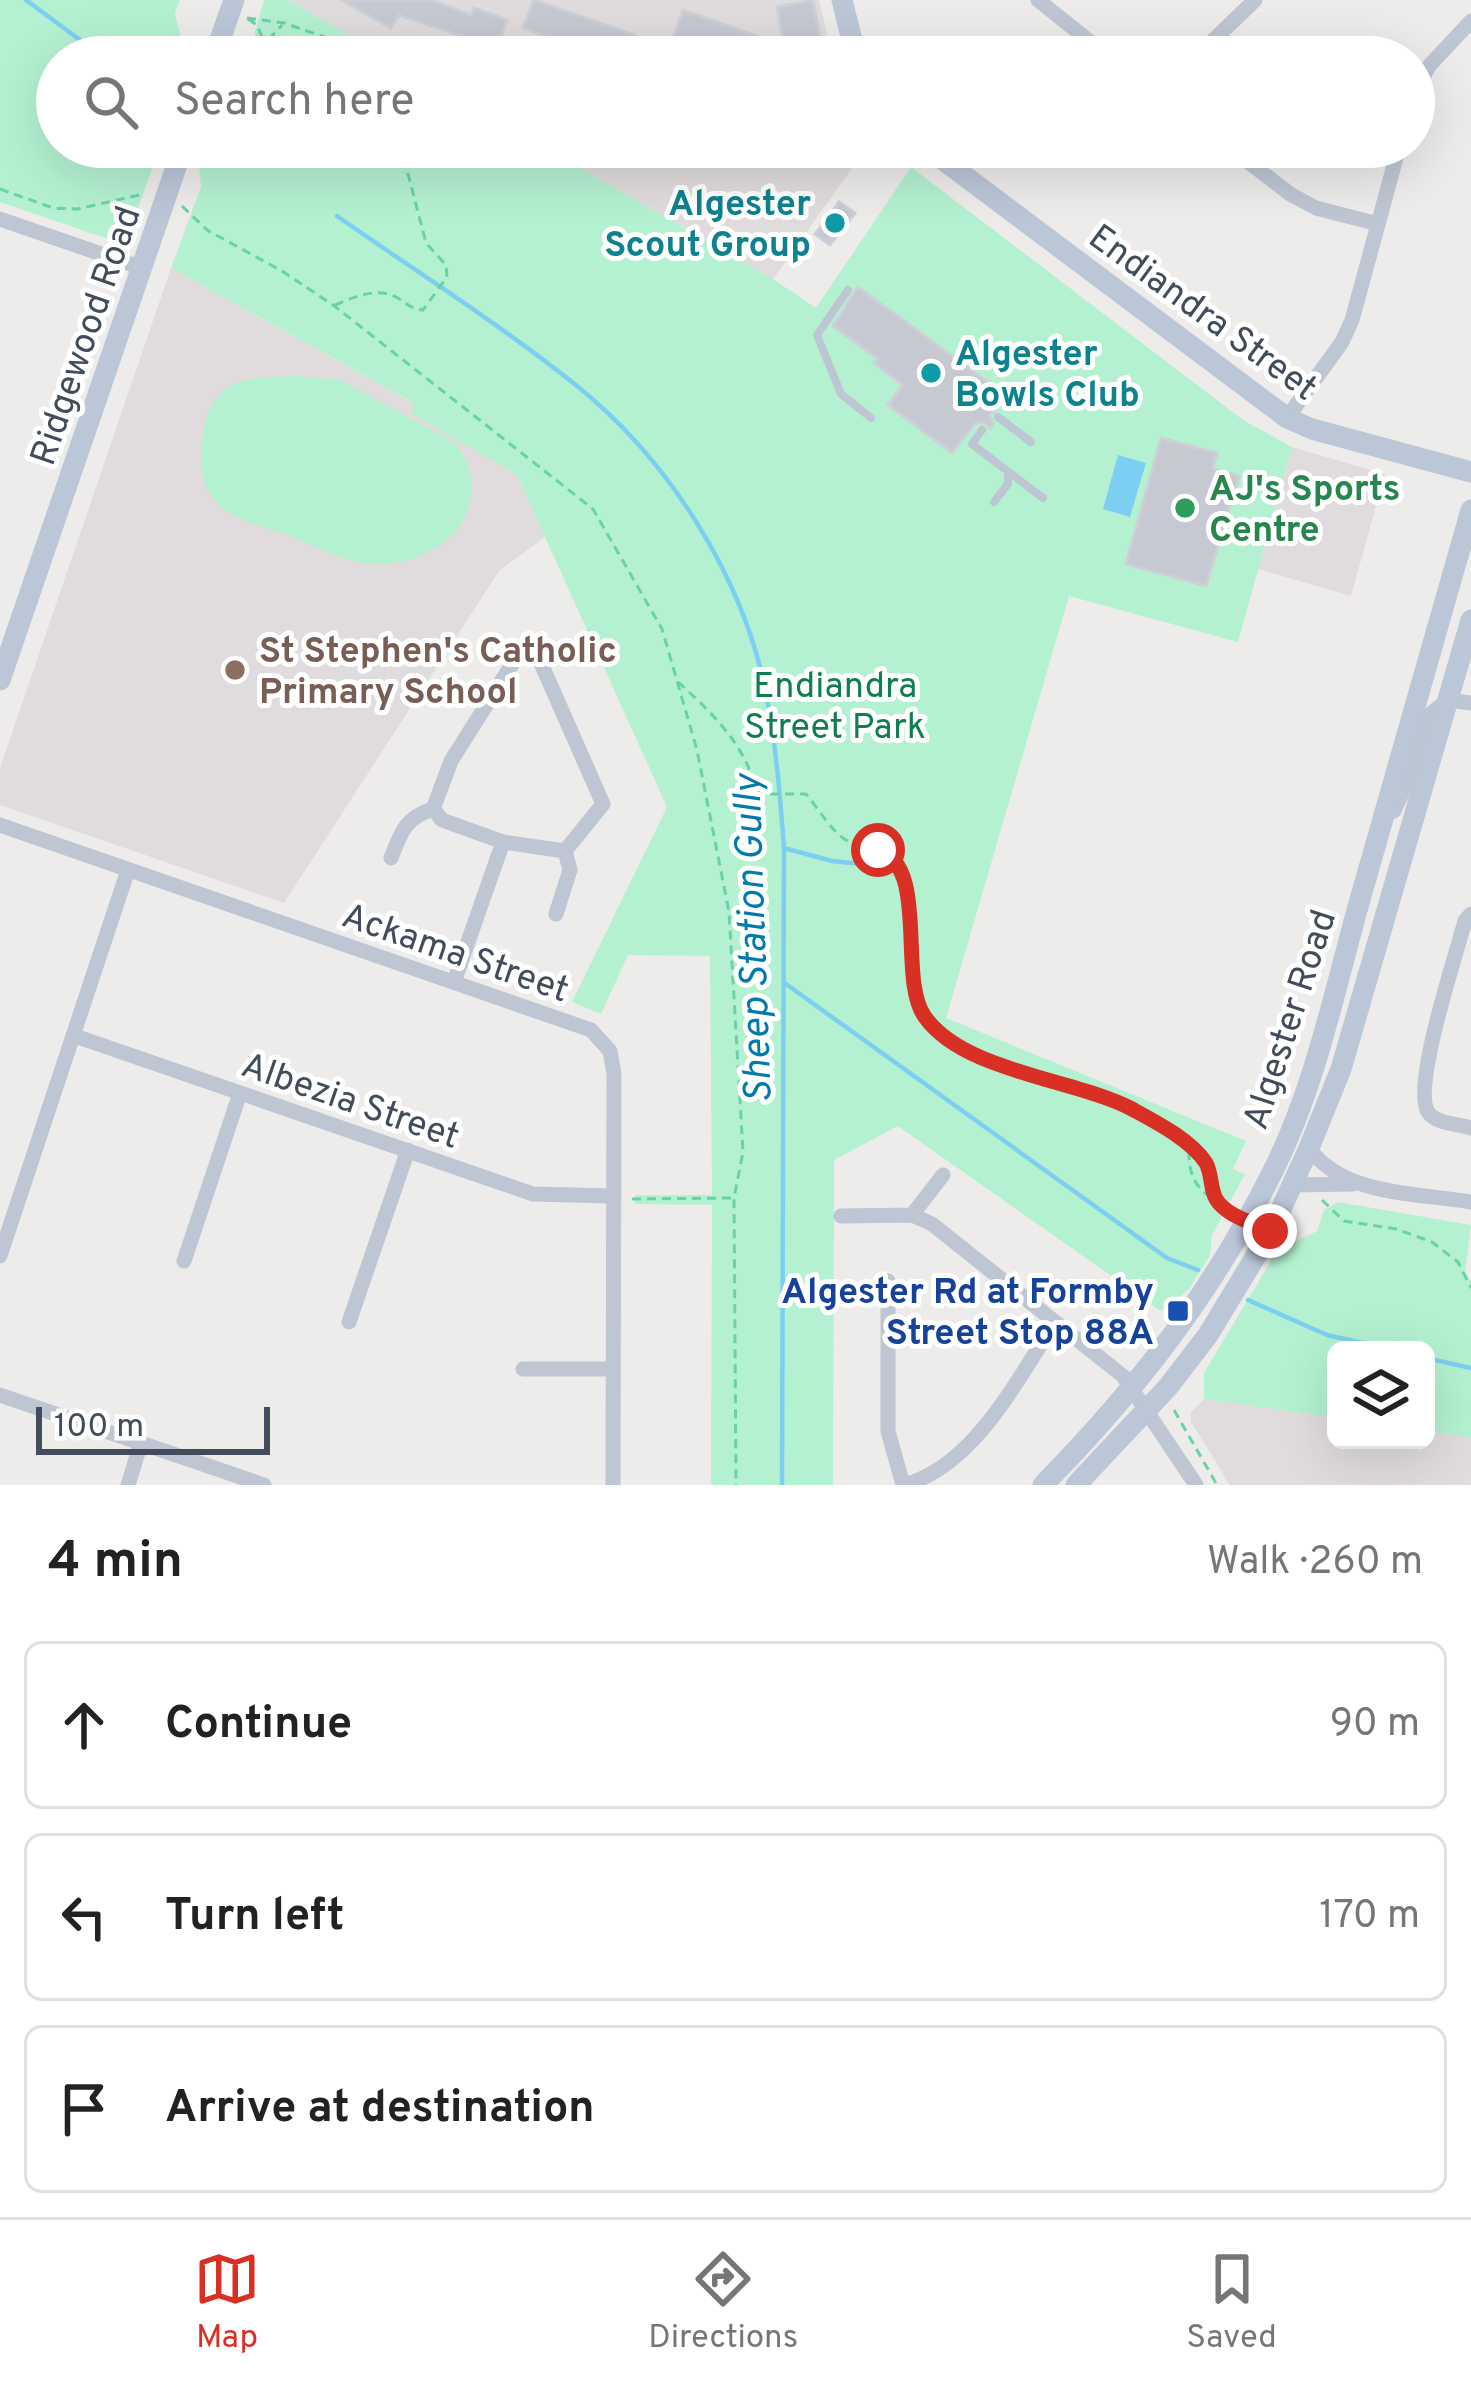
<!DOCTYPE html>
<meta charset="utf-8">
<style>
body{margin:0;font-family:Overpass,sans-serif;background:#f6f6f6;color:#222}
.controls{position:absolute;right:36px;bottom:36px;display:grid;overflow:hidden;border-radius:18px;box-shadow:0 12px 48px #0002}
.controls button{width:108px;height:108px;display:grid;place-items:center;padding:0;border:0;border-bottom:3px solid #e0e0e0;background:#fff;color:#222;font:60px sans-serif}
.scale{position:absolute;left:36px;bottom:30px;width:234px;box-sizing:border-box;padding-left:12px;border:6px solid #424c5a;border-top:0;font-size:33px;line-height:42px;white-space:nowrap;color:#424c5a;-webkit-text-stroke:9px #fff;paint-order:stroke}
.stop{position:absolute;width:36px;height:36px;margin:-27px;border:9px solid #d93025;border-radius:50%;background:#fff}
.stop.end{background:#d93025;border-color:#fff;box-shadow:0 3px 12px #0008}
.list{margin:0;padding:0;list-style:none}
h2{display:flex;justify-content:space-between;align-items:center;height:156px;margin:0;padding:0 48px;font-size:51px}
h2 small{font-size:39px;font-weight:400;color:#767676}
.list li{display:grid;grid-template-columns:78px 1fr auto;gap:36px;align-items:center;box-sizing:border-box;height:168px;margin:0 24px 24px;padding:0 24px;border:3px solid #e0e0e0;border-radius:18px}
.list b{display:block;font-size:45px;white-space:nowrap}
.list em{font-size:39px;font-style:normal;color:#767676}
.icon{flex:none;width:66px;height:66px;fill:none;stroke:currentColor;stroke-width:2;stroke-linecap:round;stroke-linejoin:round}
.map{position:relative;flex:none;width:1471px;height:1485px;overflow:hidden}
.search{position:absolute;background:#fff;box-shadow:0 12px 48px #0002;left:36px;right:36px;top:36px;height:132px;display:flex;align-items:center;gap:30px;box-sizing:border-box;padding:0 42px;border-radius:66px;color:#767676;font-size:45px}
.sheet{height:732px;background:#fff}
nav{display:flex;justify-content:space-around;align-items:center;box-sizing:border-box;height:168px;border-top:3px solid #e0e0e0;background:#fff;font-size:33px;color:#767676}
nav a{display:grid;justify-items:center;gap:6px}
nav .on{color:#d93025}
.map>svg:first-child{display:block}
.education{fill:#e0dcdd}
.green{fill:#b4f1d1}
.water{fill:#7dcff2}
.lines{fill:none;stroke-linecap:round;stroke-linejoin:round}
.stream{stroke:#7dcff2;stroke-width:4.5}
.building{fill:#c6c9d2;stroke:#ced0d8;stroke-width:3}
.path{stroke:#69d2a8;stroke-width:3;stroke-dasharray:9 6;stroke-linecap:butt}
.lane{stroke:#bdc6d2;stroke-width:8}
.street{stroke:#bdc6d2;stroke-width:15}
.secondary{stroke:#bbc6d7;stroke-width:21}
.route{stroke:#d93025;stroke-width:15}
.culture-dot{fill:#0f9aa8;stroke:#fff;stroke-width:4.5}
.leisure-dot{fill:#2e9e5b;stroke:#fff;stroke-width:4.5}
.education-dot{fill:#8d6e63;stroke:#fff;stroke-width:4.5}
.transit-dot{fill:#1a4fb4;stroke:#fff;stroke-width:4.5}
.labels{text-anchor:middle;stroke-width:10;stroke-linejoin:round;paint-order:stroke}
.culture-label{font-size:36px;font-weight:bold;fill:#0d838f;stroke:#fff;text-anchor:end}
.street-label{font-size:36px;fill:#424c5a;stroke:#fff}
.leisure-label{font-size:36px;font-weight:bold;fill:#27864d;stroke:#fff;text-anchor:start}
.education-label{font-size:36px;font-weight:bold;fill:#785e54;stroke:#fff;text-anchor:start}
.park-label{font-size:36px;fill:#0f7f52;stroke:#fff}
.transit-label{font-size:36px;font-weight:bold;fill:#164399;stroke:#fff;text-anchor:end}
.water-label{font-size:39px;font-style:italic;fill:#017aae;stroke:#fff}
</style>
<div class="map">
<svg width="1471" height="1485" viewBox="0 0 1471 1485">
<rect width="100%" height="100%" fill="#eeebeb"/>
<!-- education -->
<path class="education" d="M 288,0 L 819,0 L 833,57 L 387,57 Z
M 544,147 L 867,147 L 773,279 Z
M 171,268 L 415,404 L 412,413 L 517,475 L 545,537 L 499,571 L 284,903 L 0,805 L 0,768 Z
M 1292,447 L 1385,474 L 1351,596 L 1258,569 Z
M 1204,1399 L 1336,1418 L 1336,1440 L 1426,1440 L 1426,1431 L 1471,1438 L 1471,1485 L 1230,1485 L 1191,1422 L 1191,1412 Z"/>
<!-- green -->
<path class="green" d="M 0,0 L 180,0 L 175,13 L 185,57 L 57,57 L 57,147 L 160,147 L 129,233 L 114,241 L 0,202 Z
M 264,0 L 288,0 L 387,57 L 248,57 Z
M 205,147 L 544,147 L 773,279 L 816,308 L 911,167 L 1243,420 L 1292,447 L 1238,642 L 1069,596 L 946,1018 L 1246,1141 L 1233,1169 L 1245,1174 L 1212,1235 L 1210,1255 L 1189,1289 L 1161,1311 L 898,1126 L 834,1160 L 833,1485 L 711,1485 L 712,1205 L 635,1204 L 635,1195 L 712,1195 L 710,956 L 628,955 L 601,1014 L 572,1002 L 667,807 L 517,475 L 411,413 L 414,403 L 171,268 L 201,187 L 199,165 Z
M 295,376 L 340,380 L 452,441 C 469,459 474,475 470,499 C 464,545 408,569 364,563 C 339,560 311,544 287,535 C 259,525 225,519 209,492 C 197,473 201,440 206,420 C 218,376 255,377 295,376 Z
M 1338,1202 L 1471,1225 L 1465,1272 L 1471,1282 L 1471,1438 L 1426,1431 L 1426,1350 L 1336,1350 L 1336,1418 L 1204,1399 L 1204,1373 L 1277,1251 L 1317,1231 L 1324,1210 Z"/>
<!-- water -->
<path class="water" d="M 1118,455 L 1146,463 L 1130,517 L 1103,509 Z"/>
<g class="lines">
<!-- stream -->
<path class="stream" d="M 26,0 L 103,57
M 337,216 C 417,272 501,325 577,386 C 669,460 743,577 766,693 C 776,744 780,796 784,848 L 782,1485
M 784,848 L 832,861 L 890,867
M 786,984 L 1167,1258 L 1198,1270
M 1248,1300 L 1327,1335 L 1393,1350
M 1426,1358 L 1471,1368"/>
</g>
<!-- building -->
<path class="building" d="M 341,0 L 432,0 L 471,15 L 474,8 L 507,20 L 497,48 L 399,15 L 391,28 Z
M 534,0 L 635,35 L 638,38 L 631,57 L 550,57 L 555,40 L 523,28 Z
M 813,0 L 824,57 L 786,57 L 777,7 Z
M 683,10 L 757,36 L 750,57 L 719,57 L 672,41 Z
M 813,147 L 867,147 L 822,167 Z
M 839,202 L 855,213 L 830,245 L 815,234 Z
M 858,287 L 988,382 L 978,395 L 997,409 L 990,415 L 993,424 L 990,428 L 984,422 L 974,424 L 952,453 L 888,405 L 903,385 L 874,363 L 878,359 L 833,326 Z
M 1161,438 L 1217,453 L 1213,469 L 1239,476 L 1206,586 L 1126,564 Z"/>
<g class="lines">
<!-- path -->
<path class="path" d="M 247,18 L 284,23 L 362,50 L 365,57
M 248,19 L 257,25 L 262,37 L 270,38 L 282,25
M 0,189 L 53,208 L 77,209 L 144,194
M 182,206 L 207,230 L 282,271 L 333,305 L 593,509 L 662,629 L 697,750 L 729,912 L 743,1152 L 734,1198 L 736,1485
M 335,305 C 354,297 376,287 396,297 C 407,303 410,309 423,310 L 447,277 L 446,265 L 426,243 L 401,147
M 678,682 C 710,711 746,745 755,788 L 765,794 L 806,794 C 818,808 831,831 846,840 C 872,856 887,842 904,875 C 907,905 911,990 921,1012 C 943,1060 1057,1081 1102,1096 C 1133,1107 1165,1126 1189,1148 C 1188,1188 1203,1191 1233,1213
M 1191,1149 L 1206,1163 L 1216,1197
M 632,1199 L 734,1198
M 1322,1200 L 1344,1221 L 1396,1229 L 1432,1242 L 1458,1262 L 1471,1288
M 1174,1410 L 1217,1485"/>
<!-- lane -->
<path class="lane" d="M 848,290 L 817,335 L 841,394 L 871,418
M 998,417 L 1031,442
M 982,430 L 972,444 L 1043,498
M 994,502 L 1008,484 L 1008,473"/>
<!-- street -->
<path class="street" d="M 1038,0 L 1109,57
M 1196,57 L 1255,0
M 1414,93 L 1429,66 L 1471,21
M 1229,147 L 1290,194 L 1316,208 L 1378,224
M 0,219 L 142,268
M 1287,418 L 1342,342 L 1352,320 L 1399,147
M 1449,700 L 1471,703
M 1394,811 L 1408,780 L 1424,719 L 1447,701
M 0,825 L 591,1030 L 610,1051 L 614,1074 L 613,1485
M 391,858 C 401,832 406,817 433,809
M 556,914 L 570,870 L 565,851
M 1471,914 L 1465,921 C 1456,955 1412,1087 1428,1112 C 1436,1124 1458,1124 1471,1128
M 454,982 L 503,842 L 565,851 L 603,804 L 540,661 L 529,653 L 516,658 L 451,761 L 433,809 L 442,820 L 503,842
M 75,1036 L 533,1194 L 612,1196
M 1309,1148 C 1343,1196 1418,1193 1471,1202
M 1292,1185 L 1353,1184
M 912,1215 L 943,1175
M 841,1216 L 912,1215 L 932,1224 L 1123,1376 L 1196,1485
M 0,1256 L 128,870
M 184,1261 L 240,1093
M 888,1281 L 888,1431 L 903,1485
M 349,1322 L 408,1150
M 523,1369 L 613,1369
M 0,1395 L 264,1485
M 128,1485 L 141,1443
M 904,1485 C 974,1466 1016,1381 1054,1324"/>
<!-- secondary -->
<path class="secondary" d="M 842,0 L 856,57
M 214,57 L 234,0
M 926,147 L 1287,418 L 1312,429 L 1471,472
M 0,680 L 183,147
M 1043,1485 C 1138,1388 1212,1293 1273,1171 C 1315,1087 1334,993 1359,903 C 1396,772 1434,641 1471,510
M 1076,1485 L 1168,1387 L 1208,1335 L 1271,1231 L 1309,1148 L 1341,1069 L 1471,620"/>
</g>
<g class="lines">
<!-- route -->
<path class="route" d="M 878,850 C 930,866 897,979 925,1017 C 964,1072 1075,1079 1132,1109 C 1156,1122 1191,1140 1206,1163 C 1212,1174 1210,1188 1216,1199 C 1226,1216 1254,1223 1270,1231"/>
</g>
<!-- markers -->
<g class="culture-dot">
<circle cx="835" cy="223" r="12"/>
<circle cx="931" cy="373" r="12"/>
</g>
<circle class="leisure-dot" cx="1185" cy="508" r="12"/>
<circle class="education-dot" cx="235" cy="670" r="12"/>
<rect class="transit-dot" x="1166" y="1299" width="24" height="24" rx="6"/>
<g class="labels">
<!-- culture labels -->
<g class="culture-label">
<text x="811" y="215">Algester<tspan x="811" dy="41">Scout Group</tspan></text>
<text x="955" y="365" text-anchor="start">Algester<tspan x="955" dy="41">Bowls Club</tspan></text>
</g>
<!-- street labels -->
<g class="street-label">
<text transform="translate(1204 311) rotate(36)" y="13">Endiandra Street</text>
<text transform="translate(84 335) rotate(-71)" y="13">Ridgewood Road</text>
<text transform="translate(456 951) rotate(19)" y="13">Ackama Street</text>
<text transform="translate(1288 1019) rotate(-72)" y="13">Algester Road</text>
<text transform="translate(351 1099) rotate(19)" y="13">Albezia Street</text>
</g>
<!-- leisure labels -->
<g class="leisure-label">
<text x="1209" y="500">AJ's Sports<tspan x="1209" dy="41">Centre</tspan></text>
</g>
<!-- education labels -->
<g class="education-label">
<text x="259" y="662">St Stephen's Catholic<tspan x="259" dy="41">Primary School</tspan></text>
</g>
<!-- park labels -->
<g class="park-label">
<text x="835" y="697">Endiandra<tspan x="835" dy="41">Street Park</tspan></text>
</g>
<!-- transit labels -->
<g class="transit-label">
<text x="1154" y="1303">Algester Rd at Formby<tspan x="1154" dy="41">Street Stop 88A</tspan></text>
</g>
<!-- water labels -->
<g class="water-label">
<text transform="translate(751 939) rotate(-92)" y="14">Sheep Station Gully</text>
</g>
</g>
</svg>
<div class="controls">
<button><svg class="icon" aria-label="layers" viewBox="0 0 24 24"><path d="M12 4l9 5-9 5-9-5zM3 14l9 5 9-5"/></svg></button>
</div>
<div class="scale">100 m</div>
<div class="stop" style="left:878px;top:850px"></div>
<div class="stop end" style="left:1270px;top:1231px"></div>
<div class="search"><svg class="icon" aria-label="search" viewBox="0 0 24 24"><circle cx="10" cy="10" r="6"/><path d="M15 15l6 6"/></svg>Search here</div>
</div>
<section class="sheet">
<h2>4 min<small>Walk · 260 m</small></h2>
<ul class="list">
<li><svg class="icon" aria-label="ahead" viewBox="0 0 24 24"><path d="M12 20V5M6 11l6-6 6 6"/></svg><div><b>Continue</b></div><em>90 m</em></li>
<li><svg class="icon" aria-label="left" viewBox="0 0 24 24"><path d="M17 20v-9H6M10 6l-5 5 5 5"/></svg><div><b>Turn left</b></div><em>170 m</em></li>
<li><svg class="icon" aria-label="arrive" viewBox="0 0 24 24"><path d="M6 21V4h12l-3 4 3 4H6"/></svg><div><b>Arrive at destination</b></div></li>
</ul>
</section>
<nav>
<a class="on"><svg class="icon" aria-label="map" viewBox="0 0 24 24"><path d="M3 6l6-2 6 2 6-2v14l-6 2-6-2-6 2zM9 4v14M15 6v14"/></svg>Map</a>
<a><svg class="icon" aria-label="directions" viewBox="0 0 24 24"><path d="M12 3l9 9-9 9-9-9zM9 14v-3h6M13 9l2 2-2 2"/></svg>Directions</a>
<a><svg class="icon" aria-label="saved" viewBox="0 0 24 24"><path d="M7 4h10v16l-5-4-5 4z"/></svg>Saved</a>
</nav>
